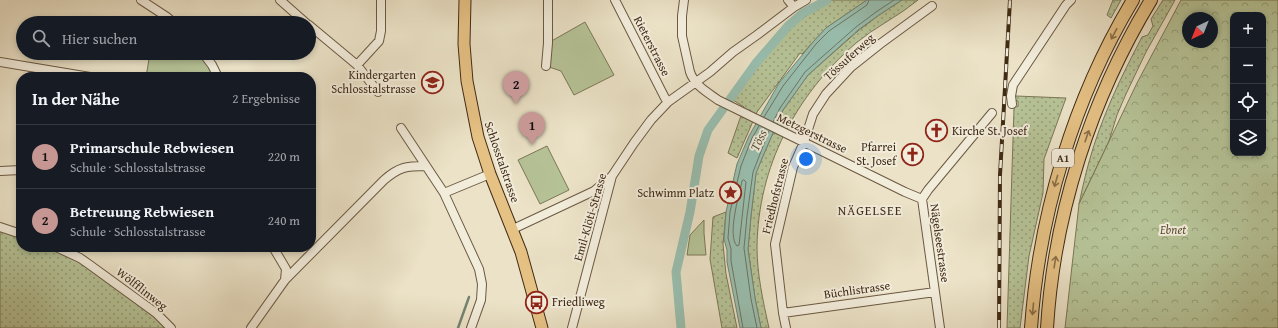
<!DOCTYPE html>
<html lang="de">
<meta charset="utf-8">
<style>
body{margin:0;font-family:"Gentium Book Plus",serif;background:#20242c;color:#f1f3f6}
.controls{position:absolute;right:12px;top:12px;display:grid;overflow:hidden;border-radius:8px;box-shadow:0 2px 6px #0003}
.controls button{width:36px;height:36px;display:grid;place-items:center;padding:0;border:0;border-bottom:1px solid #363941;background:#171b24;color:#f1f3f6;font:20px sans-serif}
.compass{position:absolute;left:1182px;top:12px;width:36px;height:36px;border-radius:50%;background:#171b24;box-shadow:0 2px 6px #0003;rotate:223deg}
.you{position:absolute;left:806px;top:159px;width:14px;height:14px;margin:-10px;border:3px solid #fff;border-radius:50%;background:#1a73e8;box-shadow:0 0 0 6px #1a73e833}
.badge{display:grid;place-items:center;width:26px;height:26px;border-radius:50%;background:#c59692;color:#111;font-size:13px;font-weight:700}
.pin{position:absolute;translate:-50% -33px;filter:drop-shadow(0 1px 2px #0008)}
.pin::after{content:'';position:absolute;top:21px;width:14px;height:12px;background:inherit;clip-path:polygon(0 0,100% 0,50% 100%)}
.list{margin:0;padding:0;list-style:none}
h2{display:flex;justify-content:space-between;align-items:center;height:52px;margin:0;padding:0 16px;font-size:17px}
h2 small{font-size:13px;font-weight:400;color:#9ea1a6}
.list li{display:grid;grid-template-columns:26px 1fr auto;gap:12px;align-items:center;box-sizing:border-box;height:64px;padding:0 16px;border-top:1px solid #363941}
.list b{display:block;font-size:15px;white-space:nowrap}
.list p{margin:0;font-size:13px;white-space:nowrap;color:#9ea1a6}
.list em{font-size:13px;font-style:normal;color:#9ea1a6}
.icon{flex:none;width:22px;height:22px;fill:none;stroke:currentColor;stroke-width:2;stroke-linecap:round;stroke-linejoin:round}
.map{position:relative;flex:none;width:1278px;height:328px;overflow:hidden}
.search{position:absolute;background:#171b24;box-shadow:0 2px 6px #0003;left:16px;top:16px;width:300px;height:44px;display:flex;align-items:center;gap:10px;box-sizing:border-box;padding:0 14px;border-radius:22px;color:#9ea1a6;font-size:15px}
.panel{position:absolute;background:#171b24;box-shadow:0 2px 6px #0003;left:16px;top:72px;width:300px;height:180px;border-radius:16px}
.map>svg:first-child{display:block}
.grass{fill:url(#grass-dots);stroke:#7b7756}
.forest{fill:url(#forest-crowns);stroke:#7b7756;fill-rule:evenodd}
.green{fill:#b6c397;stroke:#7b7756}
.water{fill:#99bfb0;stroke:#758472}
.lines{fill:none;stroke-linecap:round;stroke-linejoin:round}
.shore{stroke:#6c7563;stroke-width:1}
.stream{stroke:#758472;stroke-width:2.5}
.canal{stroke:#99bfb0;stroke-width:9}
.minor-casing{stroke:#6b5942;stroke-width:10}
.major-casing{stroke:#402b16;stroke-width:13}
.highway-casing{stroke:#402b16;stroke-width:14}
.minor{stroke:#f2ecdb;stroke-width:8}
.major{stroke:#e6c184;stroke-width:11}
.highway{stroke:#e6c184;stroke-width:12}
.rail-casing{stroke:#402b16;stroke-width:4}
.rail{stroke:#f2ecdb;stroke-width:2.5;stroke-dasharray:8;stroke-linecap:butt}
.oneway{stroke:#8b6e48}
.labels{text-anchor:middle;stroke-width:4;stroke-linejoin:round;paint-order:stroke}
.shield{fill:#f2ecdb;stroke:#756551;stroke-width:1}
.shield-label{font-size:11px;font-weight:bold;fill:#402b16}
.street-label{font-size:12px;fill:#402b16;stroke:#f2ecdb}
.poi-label{font-size:12px;fill:#402b16;stroke:#f2ecdb;text-anchor:end}
.park-label{font-size:12px;font-style:italic;fill:#5e5136;stroke:#f2ecdb}
.water-label{font-size:13px;font-style:italic;fill:#56503c;stroke:#f2ecdb}
.neighbourhood-label{font-size:13px;letter-spacing:1px;fill:#402b16;stroke:#f2ecdb}
</style>
<div class="map">
<svg width="1278" height="328" viewBox="0 0 1278 328">
<defs>
<pattern id="grass-dots" width="8" height="8" patternUnits="userSpaceOnUse"><rect width="8" height="8" fill="#b6c397"/><path d="M2 2h.1M6 6h.1" fill="none" stroke="#959f7a" stroke-width="1.8" stroke-linecap="round"/></pattern>
<pattern id="forest-crowns" width="20" height="18" patternUnits="userSpaceOnUse"><rect width="20" height="18" fill="#b6c397"/><path d="M2 6a3 3 0 1 1 6 0M12 15a3 3 0 1 1 6 0" fill="none" stroke="#959f7a"/></pattern>
</defs>
<rect width="100%" height="100%" fill="#ebe2c7"/>
<filter id="stains"><feTurbulence type="fractalNoise" baseFrequency=".005" numOctaves="4"/><feColorMatrix values="0 0 0 0 .2 0 0 0 0 .09 0 0 0 0 .02 0 0 0 .5 -.17"/></filter>
<radialGradient id="worn" r=".72"><stop offset=".6" stop-color="#630" stop-opacity="0"/><stop offset="1" stop-color="#630" stop-opacity=".3"/></radialGradient>
<!-- grass -->
<path class="grass" d="M 831,0 L 867,0 L 826,28 L 802,54 L 800,53 L 757,112 L 737,158 L 728,153 L 744,107 L 733,100 L 756,69 L 791,27 L 813,11 Z
M 902,0 L 918,0 C 899,16 875,27 856,43 C 796,95 758,166 757,247 C 757,274 763,301 769,328 L 761,328 L 755,298 L 748,249 L 751,216 L 756,173 L 763,156 L 783,110 L 808,75 L 858,31 L 879,15 Z
M 1113,0 L 1121,0 L 1111,18 L 1107,15 Z
M 1163,0 L 1175,0 L 1146,52 L 1126,94 L 1117,115 L 1109,141 L 1079,204 C 1082,190 1085,176 1089,162 C 1101,118 1121,77 1142,37 L 1148,35 L 1153,26 L 1151,19 Z
M 1016,96 L 1066,98 L 1044,159 L 1043,193 L 1029,256 L 1020,328 L 1007,328 L 1014,108 L 1018,106 L 1018,101 L 1014,100 Z
M 726,212 L 723,244 L 726,274 L 737,328 L 722,328 L 710,259 L 713,217 Z
M 0,227 L 21,234 L 21,247 L 56,247 L 69,252 L 171,328 L 0,328 Z"/>
<!-- forest -->
<path class="forest" d="M 1181,0 L 1278,0 L 1278,328 L 1065,328 L 1079,204 L 1137,83 ZM 1233,15 L 1263,15 L 1263,153 L 1233,153 ZM 1188,18 L 1212,18 L 1212,42 L 1188,42 Z"/>
<!-- green -->
<path class="green" d="M 585,22 L 614,75 L 574,95 L 561,71 L 546,66 L 548,43 Z
M 150,53 L 203,53 L 218,77 L 146,77 Z
M 547,146 L 569,190 L 540,204 L 518,160 Z
M 704,220 L 704,233 L 706,255 L 687,255 L 690,235 Z"/>
<!-- water -->
<path class="water" d="M 867,0 L 902,0 L 879,15 L 858,30 L 808,75 L 783,110 L 763,156 L 756,173 L 751,216 L 748,249 L 755,298 L 761,328 L 740,328 L 727,262 L 727,250 L 724,239 L 726,212 L 737,164 L 749,136 L 779,83 L 813,42 L 826,28 Z"/>
<g class="lines">
<!-- shore -->
<path class="shore" d="M 764,117 L 783,86 L 816,44 L 829,31 L 867,5 L 869,0
M 773,122 L 780,108 L 805,72 L 856,27 L 876,12 L 894,0
M 744,180 L 746,182 L 739,245 L 737,246 C 727,235 739,196 742,181 Z
M 743,328 L 731,261 L 731,249 L 728,238 L 730,212 L 741,166 L 752,138 L 759,126
M 757,328 L 751,299 L 744,248 L 747,216 L 753,172 L 769,131"/>
<!-- stream -->
<path class="stream" d="M 458,328 L 469,297"/>
<!-- canal -->
<path class="canal" d="M 681,328 L 676,272 L 690,212 L 699,156 L 708,130 L 756,63 L 788,26 L 803,13 L 827,0"/>
<defs>
<path id="minor" d="M 141,0 L 167,17 L 174,23
M 280,0 L 306,23
M 615,0 L 665,98 L 668,102
M 684,0 L 682,16 L 682,36 L 690,72 C 695,86 707,92 718,100 L 905,192 L 922,199
M 788,0 L 794,7
M 309,25 L 357,65 L 378,92
M 203,53 L 212,65 L 218,77
M 0,62 L 90,77
M 357,65 L 379,41 L 381,31 L 381,0
M 546,66 L 548,43 L 548,0
M 1012,104 L 1011,96 L 1013,85 L 1066,5 L 1071,0
M 401,128 L 444,193 L 490,174
M 0,171 L 21,170
M 444,193 L 479,269 L 482,284 L 481,300 L 471,328
M 0,227 L 21,234
M 513,229 L 594,191 L 612,176
M 56,247 L 80,258 L 90,265 L 156,313 L 171,328
M 273,247 L 286,269 L 285,280
M 783,313 L 935,292
M 251,328 L 285,280 L 384,180 C 399,167 406,166 426,166
M 572,328 L 612,176 L 634,143 L 651,120 L 668,102 L 710,72 L 733,52 L 757,35 L 794,7 L 806,0
M 786,328 L 783,313 L 775,244 L 793,167 L 804,142 L 813,114 L 826,94 L 851,67 L 880,44 L 932,6
M 940,328 L 922,199 L 928,190 L 992,113"/>
<path id="major" d="M 465,0 L 464,44 L 467,81 L 478,137 L 490,174 L 521,252 L 542,328"/>
<path id="highway" d="M 1031,328 C 1039,214 1074,98 1133,0
M 1047,328 C 1054,213 1091,99 1151,0"/>
</defs>
<!-- minor casing -->
<use href="#minor" class="minor-casing"/>
<!-- major casing -->
<use href="#major" class="major-casing"/>
<!-- highway casing -->
<use href="#highway" class="highway-casing"/>
<!-- minor -->
<use href="#minor" class="minor"/>
<!-- major -->
<use href="#major" class="major"/>
<!-- highway -->
<use href="#highway" class="highway"/>
<defs>
<path id="rail" d="M 999,328 L 1000,175 L 1010,0"/>
</defs>
<!-- rail casing -->
<use href="#rail" class="rail-casing"/>
<!-- rail -->
<use href="#rail" class="rail"/>
</g>
<!-- one-way arrows -->
<defs><path id="oneway-shaft" d="M-6 0H5M1.5-3L5.5 0L1.5 3" fill="none" stroke-width="1.6" stroke-linecap="round" stroke-linejoin="round"/></defs>
<g class="oneway">
<use href="#oneway-shaft" transform="translate(1114 34) rotate(118)"/>
<use href="#oneway-shaft" transform="translate(1087 136) rotate(-71)"/>
<use href="#oneway-shaft" transform="translate(1056 181) rotate(106)"/>
<use href="#oneway-shaft" transform="translate(1055 262) rotate(-81)"/>
<use href="#oneway-shaft" transform="translate(1033 309) rotate(95)"/>
</g>
<!-- icons -->
<defs>
<symbol id="school-ring" viewBox="-11 -11 22 22"><circle r="9.5" fill="#f2ecdb" stroke="#8f2418" stroke-width="1.5"/><path d="M0-5L7-2L0 1L-7-2ZM-4 1L0 2.5L4 1V4Q0 6-4 4Z" fill="#8f2418"/></symbol>
<symbol id="church-ring" viewBox="-11 -11 22 22"><circle r="9.5" fill="#f2ecdb" stroke="#8f2418" stroke-width="1.5"/><path d="M-1.2-6h2.4v3.5h3.3v2.4h-3.3V6h-2.4V-.1h-3.3v-2.4h3.3Z" fill="#8f2418"/></symbol>
<symbol id="sight-ring" viewBox="-11 -11 22 22"><circle r="9.5" fill="#f2ecdb" stroke="#8f2418" stroke-width="1.5"/><path d="M0-6L1.8-2.2L6-1.7L2.9 1.2L3.7 5.4L0 3.3L-3.7 5.4L-2.9 1.2L-6-1.7L-1.8-2.2Z" fill="#8f2418"/></symbol>
<symbol id="bus-ring" viewBox="-11 -11 22 22"><circle r="9.5" fill="#f2ecdb" stroke="#8f2418" stroke-width="1.5"/><path d="M-5-6H5V4H4V6H2V4H-2V6H-4V4H-5ZM-3.5-4V0h7V-4ZM-3.5 1.2v1.5H-2V1.2ZM2 1.2v1.5H3.5V1.2Z" fill="#8f2418"/></symbol>
</defs>
<g fill-rule="evenodd">
<use href="#school-ring" x="420" y="70" width="25" height="25"/>
<use href="#church-ring" x="924" y="118" width="25" height="25"/>
<use href="#church-ring" x="900" y="142" width="25" height="25"/>
<use href="#sight-ring" x="718" y="180" width="25" height="25"/>
<use href="#bus-ring" x="524" y="290" width="25" height="25"/>
</g>
<g class="labels">
<!-- shield labels -->
<rect class="shield" x="1052" y="149" width="22" height="18" rx="3"/>
<g class="shield-label">
<text x="1063" y="162">A1</text>
</g>
<!-- street labels -->
<g class="street-label">
<text transform="translate(652 46) rotate(63)" y="4">Rieterstrasse</text>
<text transform="translate(849 57) rotate(-42)" y="4">Tössuferweg</text>
<text transform="translate(812 133) rotate(26)" y="4">Metzgerstrasse</text>
<text transform="translate(502 162) rotate(71)" y="4">Schlosstalstrasse</text>
<text transform="translate(775 196) rotate(-76)" y="4">Friedhofstrasse</text>
<text transform="translate(590 217) rotate(-74)" y="4">Emil-Klöti-Strasse</text>
<text transform="translate(940 243) rotate(82)" y="4">Nägelseestrasse</text>
<text transform="translate(142 289) rotate(38)" y="4">Wölfflinweg</text>
<text transform="translate(857 290) rotate(-8)" y="4">Büchlistrasse</text>
</g>
<!-- poi labels -->
<g class="poi-label">
<text x="416" y="79">Kindergarten<tspan x="416" dy="14">Schlosstalstrasse</tspan></text>
<text x="952" y="135" text-anchor="start">Kirche St. Josef</text>
<text x="896" y="151">Pfarrei<tspan x="896" dy="14">St. Josef</tspan></text>
<text x="714" y="197">Schwimm Platz</text>
<text x="552" y="306" text-anchor="start">Friedliweg</text>
</g>
<!-- park labels -->
<g class="park-label">
<text x="1173" y="234">Ebnet</text>
</g>
<!-- water labels -->
<g class="water-label">
<text transform="translate(758 140) rotate(-64)" y="5">Töss</text>
</g>
<!-- neighbourhood labels -->
<g class="neighbourhood-label">
<text x="870" y="215">NÄGELSEE</text>
</g>
</g>
<rect width="100%" height="100%" filter="url(#stains)"/>
<rect width="100%" height="100%" fill="url(#worn)"/>
</svg>
<div class="controls">
<button>+</button>
<button>−</button>
<button><svg class="icon" aria-label="locate" viewBox="0 0 24 24"><circle cx="12" cy="12" r="6"/><path d="M12 2v4M12 18v4M2 12h4M18 12h4"/></svg></button>
<button><svg class="icon" aria-label="layers" viewBox="0 0 24 24"><path d="M12 4l9 5-9 5-9-5zM3 14l9 5 9-5"/></svg></button>
</div>
<svg class="compass" viewBox="-18 -18 36 36"><path d="M0-13l5 13h-10z" fill="#e53935"/><path d="M0 13l5-13h-10z" fill="#9ea1a6"/></svg>
<div class="you"></div>
<div class="pin badge" style="left:532px;top:145px">1</div>
<div class="pin badge" style="left:516px;top:104px">2</div>
<div class="search"><svg class="icon" aria-label="search" viewBox="0 0 24 24"><circle cx="10" cy="10" r="6"/><path d="M15 15l6 6"/></svg>Hier suchen</div>
<section class="panel">
<h2>In der Nähe<small>2 Ergebnisse</small></h2>
<ul class="list">
<li><span class="badge">1</span><div><b>Primarschule Rebwiesen</b><p>Schule · Schlosstalstrasse</p></div><em>220 m</em></li>
<li><span class="badge">2</span><div><b>Betreuung Rebwiesen</b><p>Schule · Schlosstalstrasse</p></div><em>240 m</em></li>
</ul>
</section>
</div>
